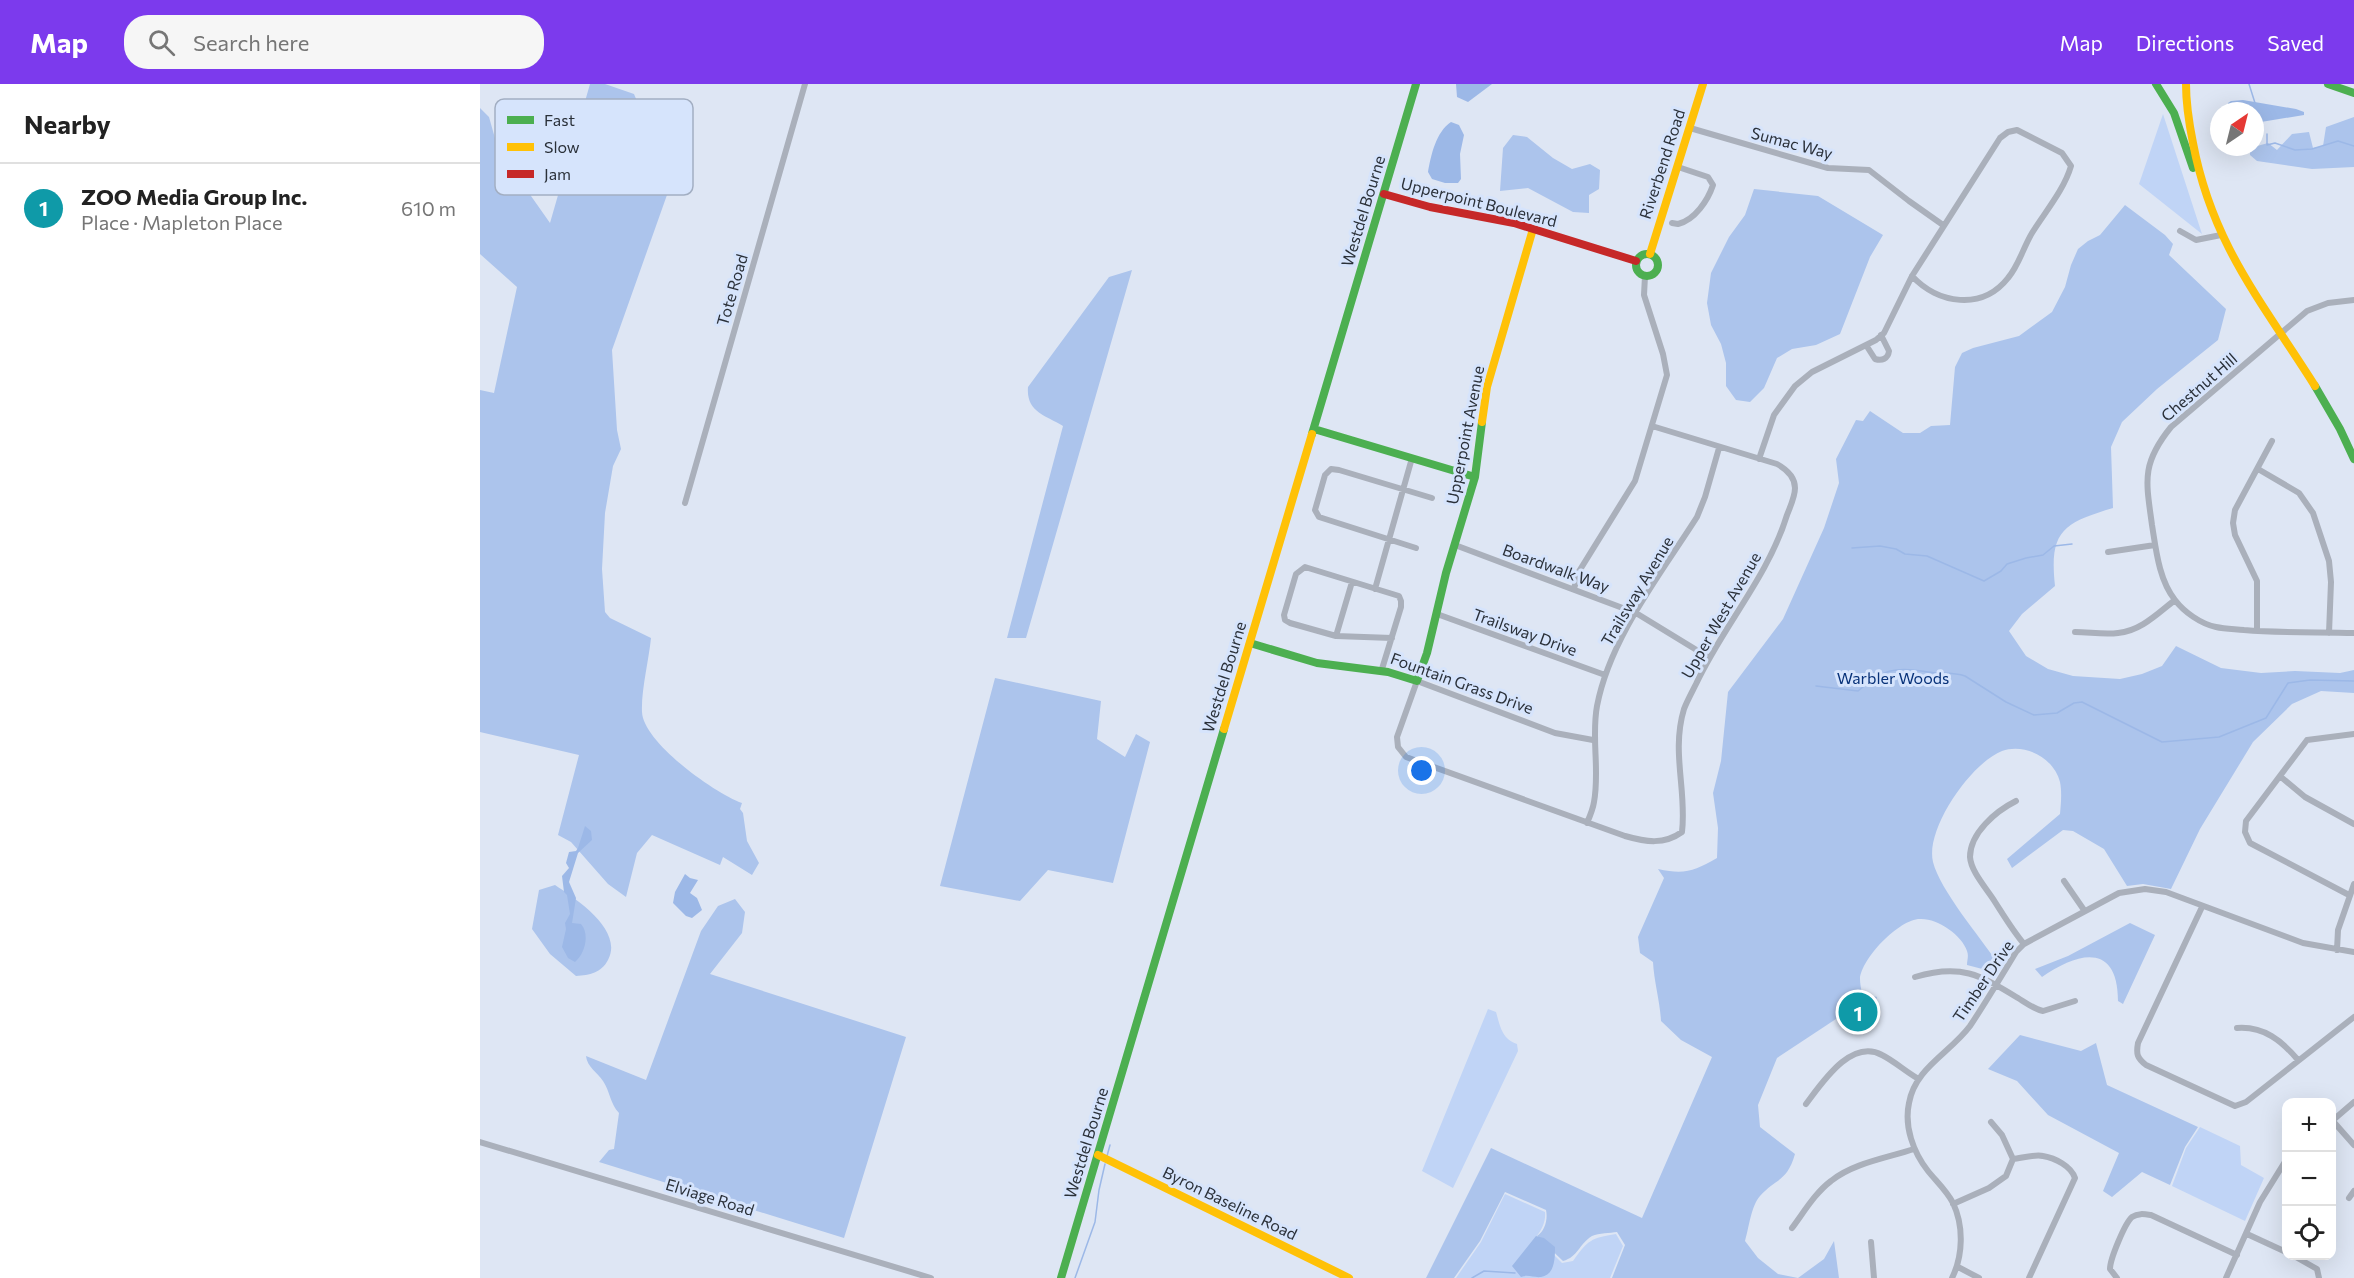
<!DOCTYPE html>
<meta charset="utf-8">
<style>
body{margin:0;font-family:Commissioner,sans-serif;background:#f6f6f6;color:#222}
.controls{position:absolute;right:18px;bottom:18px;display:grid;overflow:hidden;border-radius:12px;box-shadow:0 6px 24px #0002}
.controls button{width:54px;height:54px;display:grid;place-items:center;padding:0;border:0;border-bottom:2px solid #e0e0e0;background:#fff;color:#222;font:30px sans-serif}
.compass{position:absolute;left:1730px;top:18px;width:54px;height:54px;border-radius:50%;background:#fff;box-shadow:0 6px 24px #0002;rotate:35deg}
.you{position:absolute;left:942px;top:687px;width:21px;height:21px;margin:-15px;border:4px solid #fff;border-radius:50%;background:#1a73e8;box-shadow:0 0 0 9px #1a73e833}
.badge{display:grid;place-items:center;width:39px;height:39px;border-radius:50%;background:#7c3aed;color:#fff;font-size:20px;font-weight:700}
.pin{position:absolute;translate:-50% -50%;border:3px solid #fff;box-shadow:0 2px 6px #0006}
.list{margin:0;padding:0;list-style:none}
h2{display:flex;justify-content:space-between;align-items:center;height:78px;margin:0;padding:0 24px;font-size:26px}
h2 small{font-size:20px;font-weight:400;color:#767676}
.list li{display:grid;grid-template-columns:39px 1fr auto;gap:18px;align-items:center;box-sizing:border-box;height:90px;padding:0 24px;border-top:2px solid #e0e0e0}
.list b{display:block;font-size:22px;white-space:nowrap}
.list p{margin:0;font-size:20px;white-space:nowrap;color:#767676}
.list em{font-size:20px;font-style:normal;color:#767676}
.icon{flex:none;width:33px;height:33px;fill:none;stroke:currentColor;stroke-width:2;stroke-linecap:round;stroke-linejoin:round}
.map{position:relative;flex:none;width:1874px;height:1194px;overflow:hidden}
header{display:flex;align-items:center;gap:36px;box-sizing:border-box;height:84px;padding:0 30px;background:#7c3aed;color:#fff}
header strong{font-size:28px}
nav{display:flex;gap:33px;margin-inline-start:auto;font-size:21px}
.search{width:420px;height:54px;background:#f6f6f6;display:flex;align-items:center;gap:15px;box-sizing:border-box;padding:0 21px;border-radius:24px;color:#767676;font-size:22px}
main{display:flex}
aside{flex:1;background:#fff}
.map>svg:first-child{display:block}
.green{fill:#c0d4f6}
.forest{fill:#acc4ec}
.water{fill:#9cb8e7}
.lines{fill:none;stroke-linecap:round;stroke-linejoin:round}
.stream{stroke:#9cb8e7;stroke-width:1.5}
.street{stroke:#aab0bb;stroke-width:6}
.fast{stroke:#4caf50;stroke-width:8}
.slow{stroke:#ffc107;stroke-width:8}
.jam{stroke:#c62828;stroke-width:8}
.labels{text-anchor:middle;stroke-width:6;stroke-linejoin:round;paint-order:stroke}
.street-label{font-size:16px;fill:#2a3039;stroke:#d6e4fc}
.park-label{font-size:16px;fill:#083279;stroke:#d6e4fc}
.key{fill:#d6e4fc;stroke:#a2aec2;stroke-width:1.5}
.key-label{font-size:16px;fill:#2a3039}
</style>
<header>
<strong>Map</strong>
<div class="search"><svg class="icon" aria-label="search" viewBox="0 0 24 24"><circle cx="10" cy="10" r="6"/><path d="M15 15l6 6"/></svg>Search here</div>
<nav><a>Map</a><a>Directions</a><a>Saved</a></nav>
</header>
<main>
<aside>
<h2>Nearby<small></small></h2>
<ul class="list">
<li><span class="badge" style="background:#0f9aa8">1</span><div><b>ZOO Media Group Inc.</b><p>Place · Mapleton Place</p></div><em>610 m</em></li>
</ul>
</aside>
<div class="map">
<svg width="1874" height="1194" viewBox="0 0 1874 1194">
<rect width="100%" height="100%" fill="#dee6f4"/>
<!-- green -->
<path class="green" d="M 1683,30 L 1722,150 L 1659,100 Z
M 1008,925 L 1016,928 C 1020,942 1022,955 1037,960 L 1038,967 L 973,1104 L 942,1087 Z
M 1720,1043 L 1760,1062 L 1761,1081 L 1784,1094 L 1765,1137 L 1692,1102 L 1706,1064 Z
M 1025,1110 L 1065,1128 C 1066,1137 1062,1146 1056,1153 L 1082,1179 L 1093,1177 C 1108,1156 1111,1154 1136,1150 L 1143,1162 L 1130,1194 L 976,1194 L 1001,1158 Z"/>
<!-- forest -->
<path class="forest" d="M 110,0 L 125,0 L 154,10 L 159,22 L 164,26 L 159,40 L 161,76 L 193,94 L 132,266 L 137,346 L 141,365 L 133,382 L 125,429 L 122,485 L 125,528 L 130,534 L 171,554 C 169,575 161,607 162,628 C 163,658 234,709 262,719 L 260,725 L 263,729 L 267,757 L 279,779 L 272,791 L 243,773 L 240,781 L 172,751 L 157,769 L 146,813 L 128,800 L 91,758 L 78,751 L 99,671 L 0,648 L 0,306 L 14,309 L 37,203 L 0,170 L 0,24 L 9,33 L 18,65 L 70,139 Z
M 1874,33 L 1874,83 L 1832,85 L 1777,77 L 1770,71 L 1770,64 L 1788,59 L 1797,66 L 1812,50 L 1829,48 L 1833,64 L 1843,62 L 1846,43 Z
M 1033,51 L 1047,53 L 1073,74 L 1092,85 L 1110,80 L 1120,86 L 1119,105 L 1109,111 L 1109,129 L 1093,128 L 1048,104 L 1020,107 L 1023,64 Z
M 1274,105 L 1338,112 L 1403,151 L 1390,173 L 1360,250 L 1336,261 L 1312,265 L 1297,274 L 1284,304 L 1270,318 L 1256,316 L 1246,302 L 1246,279 L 1241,260 L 1231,241 L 1227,219 L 1231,189 L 1249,153 L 1265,131 Z
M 1645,121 L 1685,151 L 1693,160 L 1689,171 L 1746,225 L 1738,256 L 1677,305 L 1642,338 L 1631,363 L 1633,424 C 1583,439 1569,447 1575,502 L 1542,530 L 1529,547 L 1546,572 L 1568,585 L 1593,592 L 1640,595 L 1662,590 L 1682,582 L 1696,562 L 1741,584 L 1781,589 L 1815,587 L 1860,589 L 1874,586 L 1874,609 L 1841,607 L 1812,620 L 1773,658 L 1720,745 L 1691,805 L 1663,800 L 1647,802 L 1624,765 L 1593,747 L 1583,746 L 1532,784 L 1527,775 L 1580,730 C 1581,719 1582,708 1580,698 C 1574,674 1545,659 1522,667 C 1491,679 1445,745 1453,778 C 1460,806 1500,853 1517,878 L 1510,887 L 1487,881 C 1487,876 1489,872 1487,867 C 1482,851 1457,834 1440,835 C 1419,835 1381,875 1380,895 C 1380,899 1381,905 1382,909 L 1397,913 L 1389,946 L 1373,936 L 1359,933 L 1297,974 L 1278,1021 L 1280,1043 L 1315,1070 C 1307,1098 1296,1094 1280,1112 C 1271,1122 1269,1144 1265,1157 L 1278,1174 L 1298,1190 L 1318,1194 L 1344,1175 L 1354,1157 L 1359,1194 L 1132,1194 L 1145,1161 L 1137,1148 C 1130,1149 1119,1149 1112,1152 C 1099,1160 1098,1173 1083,1177 L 1057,1152 C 1065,1147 1068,1135 1066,1126 L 1025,1108 L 1000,1157 L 974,1194 L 946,1194 L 1011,1064 L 1162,1134 L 1232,973 L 1201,956 L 1181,937 C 1180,917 1174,898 1173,878 L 1160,869 L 1158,853 L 1184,794 L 1178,785 C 1205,791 1214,787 1237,774 L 1238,744 L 1233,709 L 1241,677 L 1248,608 L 1303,535 L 1344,444 L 1359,399 L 1356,375 L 1376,336 L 1383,337 L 1390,327 L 1423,349 L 1440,349 L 1451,342 L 1470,341 L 1475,283 L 1482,269 L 1493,264 L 1539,252 L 1572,228 L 1585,203 L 1591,181 L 1598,165 L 1608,157 L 1620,151 Z
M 652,186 L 546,554 L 527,554 L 583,342 C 565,331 546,328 548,303 L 629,193 Z
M 515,594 L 621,617 L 617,655 L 645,673 L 656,650 L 670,658 L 633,799 L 568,786 L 540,817 L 460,802 Z
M 75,801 C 96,815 144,846 128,876 C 121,889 110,891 96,892 L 70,870 L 52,845 L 59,806 Z
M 255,815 L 265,828 L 262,849 L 230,890 L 426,953 L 364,1154 L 119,1078 L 129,1066 L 134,1065 L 139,1029 C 130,1020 130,1007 123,997 C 117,988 107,983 106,972 L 166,996 L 221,847 L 238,822 Z
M 1650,839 L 1675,851 L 1643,920 L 1638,917 C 1638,859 1599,867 1562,893 L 1555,885 L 1588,872 Z
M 1540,951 L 1601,967 L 1616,959 L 1627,1001 L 1718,1043 L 1705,1063 L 1690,1101 L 1662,1088 L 1632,1113 L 1623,1107 L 1639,1069 L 1568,1031 L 1537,997 L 1508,985 Z"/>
<!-- water -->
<path class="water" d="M 976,0 L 1012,0 L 988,18 L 977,13 Z
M 1763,16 L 1816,25 L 1824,28 L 1824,31 L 1775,39 L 1775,27 L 1748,27 L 1748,19 L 1751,17 Z
M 971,38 L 979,41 L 984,51 L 980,70 L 981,95 L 978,99 L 965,99 L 952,95 L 948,88 C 951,71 956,48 971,38 Z
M 105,742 L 111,747 L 112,756 L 98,769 L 89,798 L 96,814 L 92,839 L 101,840 C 110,850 105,870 95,878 L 88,874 L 82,863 L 86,845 L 85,839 L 90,830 L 87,811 L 84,808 L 82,792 L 89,784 L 86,779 L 89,768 L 96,767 L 98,764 Z
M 205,790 L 210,794 L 218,796 L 210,809 L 217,814 L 222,826 L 212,834 L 206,832 L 193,819 L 195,808 Z
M 1056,1152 L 1064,1154 L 1075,1163 C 1075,1174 1075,1191 1061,1193 C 1054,1194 1048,1190 1041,1193 L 1032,1182 Z"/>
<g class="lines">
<!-- stream -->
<path class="stream" d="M 1769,0 L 1775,19
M 1780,38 L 1782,43
M 1787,50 L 1787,61 L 1795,59 L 1815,66 L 1832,65 L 1858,57 L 1874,62
M 1372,464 L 1400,462 L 1416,465 L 1425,470 L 1447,472 L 1504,497 L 1521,487 L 1527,480 L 1546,474 L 1563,471 L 1574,462 L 1592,460
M 1336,602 L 1378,607 C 1404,585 1415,582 1448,588 C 1460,590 1473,588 1485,592 L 1526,618 L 1554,631 L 1577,629 L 1594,619 L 1602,618 L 1682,658 L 1739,653 L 1786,634 L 1808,599 L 1830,596 L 1874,597
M 627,1072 L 630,1061
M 595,1194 L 615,1138 L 619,1106 L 625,1080
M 992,1194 L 1004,1187 L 1035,1189"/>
<!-- street -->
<path class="street" d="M 1210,44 L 1348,84 L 1389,86 L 1429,117 L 1463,141
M 1192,139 L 1198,140 C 1215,136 1228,116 1233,101 L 1228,93 L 1198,83
M 1700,147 L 1716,156 L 1741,151
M 1874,216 L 1848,219 L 1827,227 L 1691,343 C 1661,380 1666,397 1672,441 C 1676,466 1679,496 1695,516 C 1704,528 1721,540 1736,543 C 1745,545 1755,545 1764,546 C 1800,549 1837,548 1874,549
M 1386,261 L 1395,275 C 1402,277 1408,275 1409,267 L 1401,251
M 1279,375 L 1294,331 L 1315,302 L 1332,288 L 1396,256 L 1404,249 L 1432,192 L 1520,54 L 1528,48 L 1537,46 L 1582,69 L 1591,82 C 1584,106 1565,128 1552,149 C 1543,164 1539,181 1528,194 C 1502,227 1458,220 1432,192
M 1778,385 L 1819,409 L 1833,429 L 1849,477 L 1851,498 L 1849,549
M 205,419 L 325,0
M 975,461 L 1156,529 L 1228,573
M 936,464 L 839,433 L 835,426 L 845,391 L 851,385 L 859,386 L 952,414
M 1628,468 L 1675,461
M 895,505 L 932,374
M 1094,505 L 1098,489 L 1155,397 L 1187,291 L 1183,270 L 1164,211 L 1165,192
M 957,530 L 1125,591
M 1777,547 L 1777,497 L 1755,451 L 1753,439 L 1755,426 L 1792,357
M 1595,548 C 1609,548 1624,551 1638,549 C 1661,547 1678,529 1695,516
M 856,552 L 872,498
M 902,585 L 921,523 L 921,517 L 919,512 L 825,483 L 816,490 L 804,531 L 805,536 L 810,539 L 856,552 L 912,554
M 1113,656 L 1075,649 L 937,597 L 917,653 L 918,663 L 926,673 L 1145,752 C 1166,758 1184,761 1202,748 C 1207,707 1191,668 1204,625 C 1207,617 1212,608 1216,600 C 1243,542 1288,493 1307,431 C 1310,423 1315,413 1315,404 C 1315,393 1306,385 1297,380 L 1172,342
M 1801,693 L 1825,713 L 1874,740
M 1536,717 C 1516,727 1490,749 1490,773 C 1491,788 1507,805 1515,818 C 1524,832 1533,847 1544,860
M 1107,739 C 1110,732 1113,725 1114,718 C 1120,686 1111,654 1117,622 C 1130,554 1180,491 1217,433 L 1225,413 L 1239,364
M 1584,797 L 1604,826
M 1869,811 L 1770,759 L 1765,748 L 1766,737 L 1827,656 L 1874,650
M 1722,823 L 1658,959 C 1656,970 1657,974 1666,981 L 1755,1022 L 1766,1018 L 1874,933
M 1857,866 L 1858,846 L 1874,800
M 1435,893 C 1481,879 1500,891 1538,914 C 1546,919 1554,925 1563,927 L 1595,917
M 1757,944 C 1784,942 1802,957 1818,976
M 1326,1020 C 1342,999 1371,954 1402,971 C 1414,977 1425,987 1437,994
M 1852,1036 L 1874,1061
M 1852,1037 L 1874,1018
M 0,1058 L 451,1194
M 1533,1075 C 1542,1074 1555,1070 1563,1072 C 1575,1074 1591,1082 1595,1094 L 1549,1194
M 1869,1114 L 1874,1107
M 1473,1120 L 1509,1104 L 1526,1092 L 1533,1075 L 1522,1051 L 1511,1038
M 1312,1144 C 1324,1128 1335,1109 1351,1097 C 1373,1079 1407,1074 1434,1065
M 1767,1150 L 1806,1168
M 1391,1158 L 1394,1194
M 1814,1172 L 1837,1185 L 1839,1194
M 1478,1183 L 1499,1194
M 1472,1194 C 1483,1172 1484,1142 1473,1119 C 1467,1107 1456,1097 1448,1087 C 1433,1068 1424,1042 1429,1019 C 1435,984 1470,969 1490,942 C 1506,918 1521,893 1536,868 L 1544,860 L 1639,809 L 1665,805 L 1686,808 L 1823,859 L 1874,868
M 1637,1194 L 1630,1185 C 1630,1175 1645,1139 1652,1133 C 1658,1129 1664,1130 1671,1131 L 1757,1171
M 1746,1194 L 1780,1118 L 1806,1076"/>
<!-- fast -->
<path class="fast" d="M 1676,0 L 1694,29 L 1713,84
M 1848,0 L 1874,9
M1156 181a11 11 0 1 1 22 0a11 11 0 1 1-22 0Z
M 1835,302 L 1860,345 L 1874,375
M 834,345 L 995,393
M 832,350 L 936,0
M 770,559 L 837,579 L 908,588 L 937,597 L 947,569 L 966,489 L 995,393 L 1002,338
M 581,1194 L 744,645"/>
<!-- slow -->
<path class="slow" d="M 1706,0 C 1706,20 1709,39 1713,59 C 1732,160 1782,218 1835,302
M 1170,170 L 1223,0
M 1002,338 L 1007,303 L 1053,145
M 744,645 L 832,350
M 618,1071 L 869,1194"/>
<!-- jam -->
<path class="jam" d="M 904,110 L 950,123 L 1034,139 L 1156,177"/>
</g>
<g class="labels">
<!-- street labels -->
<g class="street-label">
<text transform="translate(1312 59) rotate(15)" y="6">Sumac Way</text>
<text transform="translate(1182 80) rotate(-72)" y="6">Riverbend Road</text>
<text transform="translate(999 118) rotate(14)" y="6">Upperpoint Boulevard</text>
<text transform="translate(883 127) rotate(-73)" y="6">Westdel Bourne</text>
<text transform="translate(252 206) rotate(-74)" y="6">Tote Road</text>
<text transform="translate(1719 303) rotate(-41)" y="6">Chestnut Hill</text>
<text transform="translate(985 351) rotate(-79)" y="6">Upperpoint Avenue</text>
<text transform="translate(1076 484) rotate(20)" y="6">Boardwalk Way</text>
<text transform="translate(1157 507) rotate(-59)" y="6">Trailsway Avenue</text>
<text transform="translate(1241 531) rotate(-60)" y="6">Upper West Avenue</text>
<text transform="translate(1045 548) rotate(20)" y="6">Trailsway Drive</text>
<text transform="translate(744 593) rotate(-73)" y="6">Westdel Bourne</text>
<text transform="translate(982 599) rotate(20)" y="6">Fountain Grass Drive</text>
<text transform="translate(1503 897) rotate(-56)" y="6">Timber Drive</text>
<text transform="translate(606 1059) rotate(-73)" y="6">Westdel Bourne</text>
<text transform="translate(230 1113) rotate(17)" y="6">Elviage Road</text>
<text transform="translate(750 1119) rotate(26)" y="6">Byron Baseline Road</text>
</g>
<!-- park labels -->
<g class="park-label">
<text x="1413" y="600">Warbler Woods</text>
</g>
</g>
<!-- legend -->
<rect x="15" y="15" width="198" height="96" rx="9" class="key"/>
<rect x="27" y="32" width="27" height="8" fill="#4caf50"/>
<rect x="27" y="59" width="27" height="8" fill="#ffc107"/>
<rect x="27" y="86" width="27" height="8" fill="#c62828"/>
<g class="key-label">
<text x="64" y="42">Fast</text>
<text x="64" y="69">Slow</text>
<text x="64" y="96">Jam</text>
</g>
</svg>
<div class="controls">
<button>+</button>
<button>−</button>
<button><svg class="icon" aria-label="locate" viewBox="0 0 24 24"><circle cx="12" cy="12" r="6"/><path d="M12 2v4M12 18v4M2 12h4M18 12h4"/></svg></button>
</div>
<svg class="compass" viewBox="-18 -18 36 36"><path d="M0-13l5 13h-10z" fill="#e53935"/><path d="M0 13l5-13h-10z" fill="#767676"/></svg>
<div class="you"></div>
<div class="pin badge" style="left:1378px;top:928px;background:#0f9aa8">1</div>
</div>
</main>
